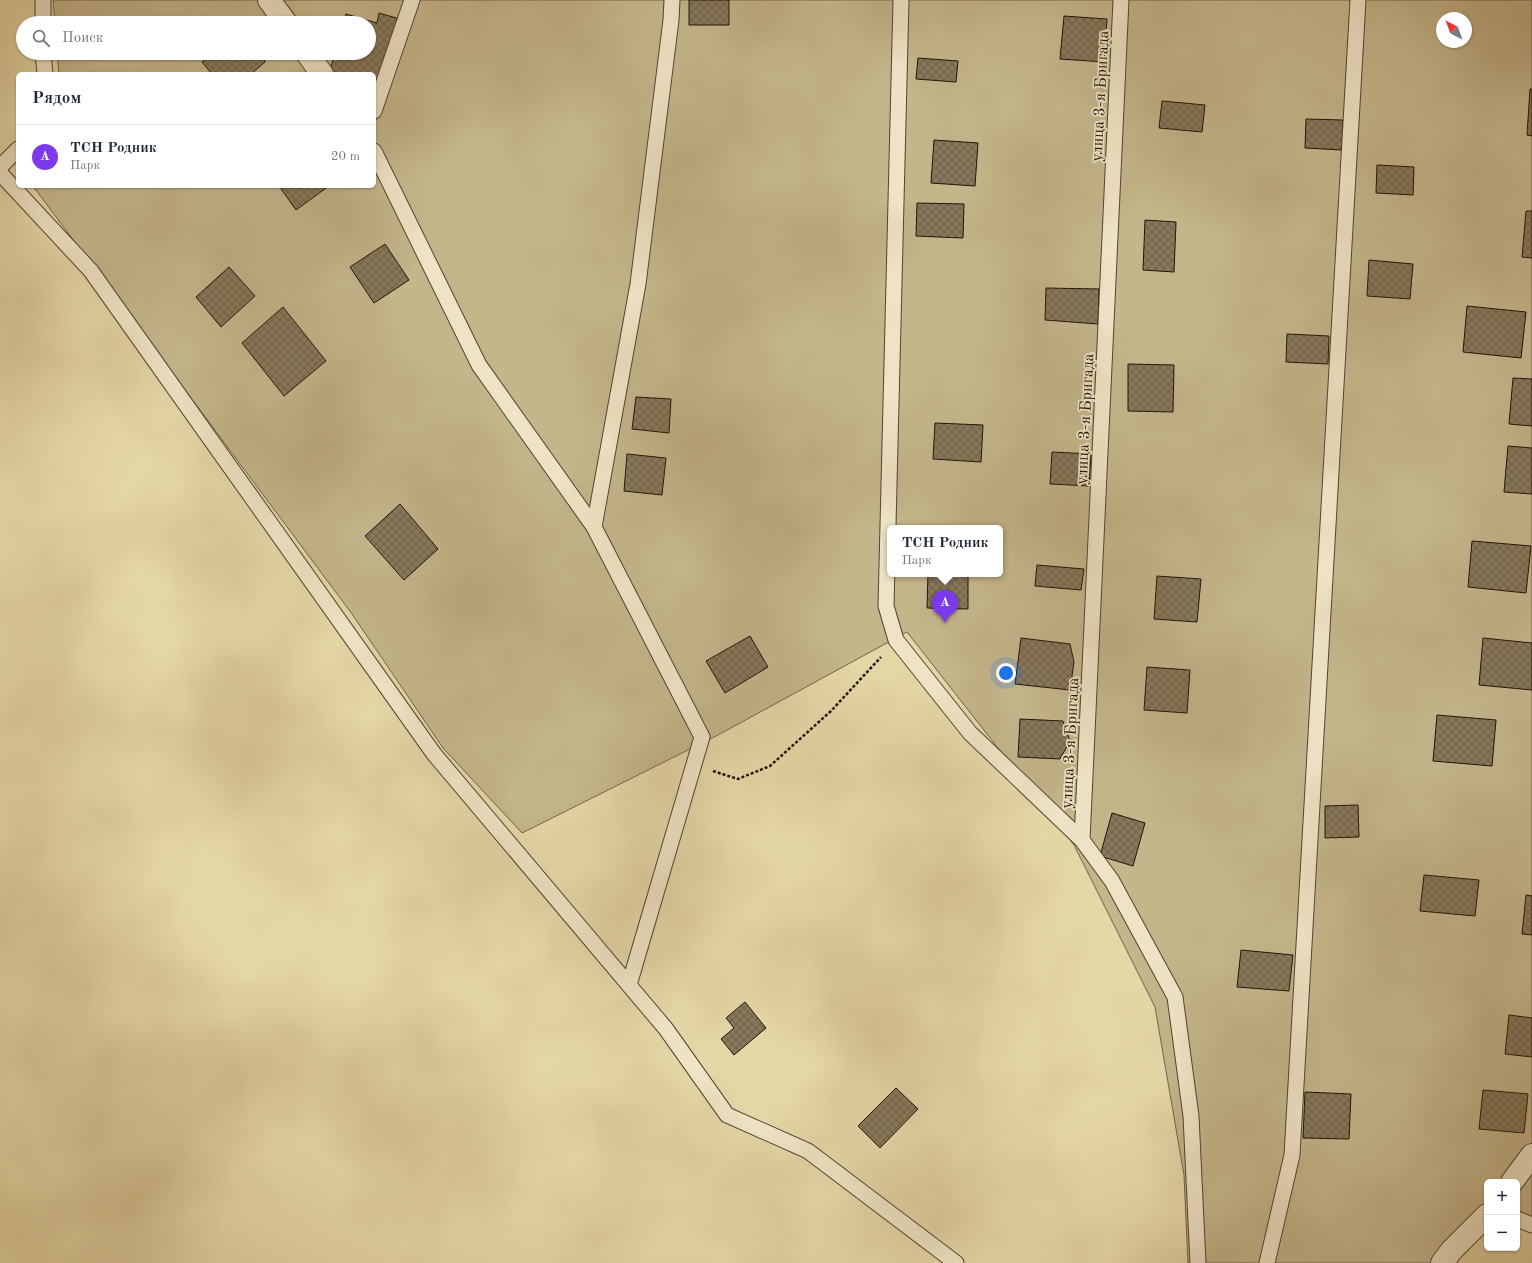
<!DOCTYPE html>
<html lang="ru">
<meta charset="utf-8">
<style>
body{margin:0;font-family:"Old Standard TT",serif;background:#f6f6f7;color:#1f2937}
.controls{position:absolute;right:12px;bottom:12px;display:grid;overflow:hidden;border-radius:6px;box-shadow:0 1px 3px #0004}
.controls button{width:36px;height:36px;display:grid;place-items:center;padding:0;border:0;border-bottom:1px solid #e0e1e3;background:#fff;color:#1f2937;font:20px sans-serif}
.compass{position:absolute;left:1436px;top:12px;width:36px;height:36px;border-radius:50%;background:#fff;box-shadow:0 1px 3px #0004;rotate:319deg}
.you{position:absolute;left:1006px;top:673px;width:14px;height:14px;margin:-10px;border:3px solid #fff;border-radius:50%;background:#1a73e8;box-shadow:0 0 0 6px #1a73e833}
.badge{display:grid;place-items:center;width:26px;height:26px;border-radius:50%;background:#7c3aed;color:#fff;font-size:13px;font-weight:700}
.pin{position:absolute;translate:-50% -33px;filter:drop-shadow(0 1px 2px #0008)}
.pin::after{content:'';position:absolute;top:21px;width:14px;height:12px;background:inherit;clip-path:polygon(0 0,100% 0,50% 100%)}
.popup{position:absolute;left:887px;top:525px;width:116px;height:52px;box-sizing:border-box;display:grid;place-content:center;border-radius:6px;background:#fff;filter:drop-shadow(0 1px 3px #0005);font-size:13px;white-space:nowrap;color:#747a83}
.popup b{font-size:15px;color:#1f2937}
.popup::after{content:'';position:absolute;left:50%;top:100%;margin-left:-8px;border:8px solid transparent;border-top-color:#fff}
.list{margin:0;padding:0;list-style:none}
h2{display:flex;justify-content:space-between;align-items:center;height:52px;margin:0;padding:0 16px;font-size:17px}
h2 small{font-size:13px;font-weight:400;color:#747a83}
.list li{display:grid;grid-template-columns:26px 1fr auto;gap:12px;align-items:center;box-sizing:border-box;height:64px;padding:0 16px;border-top:1px solid #e0e1e3}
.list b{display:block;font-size:15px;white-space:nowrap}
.list p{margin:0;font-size:13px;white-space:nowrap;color:#747a83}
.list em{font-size:13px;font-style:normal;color:#747a83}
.icon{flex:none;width:22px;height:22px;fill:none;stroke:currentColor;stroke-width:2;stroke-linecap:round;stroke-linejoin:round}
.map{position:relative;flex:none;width:1532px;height:1263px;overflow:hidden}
.search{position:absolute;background:#fff;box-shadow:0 1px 3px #0004;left:16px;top:16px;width:360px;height:44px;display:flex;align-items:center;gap:10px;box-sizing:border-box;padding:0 14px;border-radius:22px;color:#747a83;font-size:15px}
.panel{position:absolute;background:#fff;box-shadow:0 1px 3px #0004;left:16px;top:72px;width:360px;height:116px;border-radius:6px}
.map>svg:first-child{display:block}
.garden{fill:#c4b58b;stroke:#73644a;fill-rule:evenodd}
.building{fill:url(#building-cross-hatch);stroke:#221209}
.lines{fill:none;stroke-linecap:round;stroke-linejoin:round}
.lane-casing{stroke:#534330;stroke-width:17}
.street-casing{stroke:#534330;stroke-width:24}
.path{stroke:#221209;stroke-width:2.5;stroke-dasharray:3 2;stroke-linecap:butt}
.lane{stroke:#eee4c5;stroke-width:15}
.street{stroke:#eee4c5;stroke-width:22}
.labels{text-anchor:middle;stroke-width:3.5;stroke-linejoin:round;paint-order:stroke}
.street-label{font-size:16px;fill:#221209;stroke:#eee4c5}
</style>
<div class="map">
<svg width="1532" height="1263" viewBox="0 0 1532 1263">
<defs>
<pattern id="building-cross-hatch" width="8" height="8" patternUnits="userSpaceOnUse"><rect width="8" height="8" fill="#87785b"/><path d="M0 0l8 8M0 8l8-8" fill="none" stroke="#6e6149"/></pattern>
</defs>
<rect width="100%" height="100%" fill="#e5d6a6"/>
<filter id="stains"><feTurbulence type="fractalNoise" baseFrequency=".005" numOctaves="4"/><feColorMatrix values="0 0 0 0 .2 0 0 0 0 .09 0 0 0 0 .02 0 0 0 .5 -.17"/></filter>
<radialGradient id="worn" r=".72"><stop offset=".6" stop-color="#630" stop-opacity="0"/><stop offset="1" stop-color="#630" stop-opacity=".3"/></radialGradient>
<!-- garden -->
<path class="garden" d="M 53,0 L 1532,0 L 1532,1221 L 1517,1216 L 1517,1182 L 1487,1182 L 1487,1205 L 1483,1204 L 1438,1263 L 1188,1263 L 1184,1175 L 1155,1007 L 1074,845 L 907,632 L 718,735 L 522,833 L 443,748 L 352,614 L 33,186 L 374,186 L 374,74 L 59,74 L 57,53 L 369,53 L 369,23 L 55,23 ZM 1442,18 L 1466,18 L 1466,42 L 1442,42 ZM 890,528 L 1000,528 L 1000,574 L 890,574 Z"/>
<!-- building -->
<path class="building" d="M 689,0 L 729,0 L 729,25 L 689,25 Z
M 379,13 L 400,19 L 374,93 L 374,74 L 329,74 L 335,53 L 369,53 L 369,23 L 344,23 L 346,14 L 377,23 Z
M 1064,16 L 1107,19 L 1104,62 L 1060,59 Z
M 213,53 L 261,53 L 265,62 L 251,74 L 212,74 L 202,62 Z
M 918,58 L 958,61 L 956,82 L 916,79 Z
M 1530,89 L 1532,89 L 1532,136 L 1527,135 Z
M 1162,101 L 1205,105 L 1202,132 L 1159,128 Z
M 1306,119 L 1343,120 L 1342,150 L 1305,148 Z
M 934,140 L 978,143 L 975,186 L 931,183 Z
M 1377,165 L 1414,167 L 1413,195 L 1376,193 Z
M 279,186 L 329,186 L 296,210 Z
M 917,203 L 964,204 L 963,238 L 916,236 Z
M 1526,211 L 1532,211 L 1532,258 L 1522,257 Z
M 1145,220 L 1176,222 L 1174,272 L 1143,270 Z
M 385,244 L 409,280 L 374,303 L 350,267 Z
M 1369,260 L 1413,264 L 1410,299 L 1367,296 Z
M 229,267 L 255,296 L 221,327 L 196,297 Z
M 1046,288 L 1099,289 L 1098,324 L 1045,320 Z
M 1467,306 L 1526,312 L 1521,358 L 1463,352 Z
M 283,307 L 326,361 L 284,396 L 242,343 Z
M 1287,334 L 1329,336 L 1328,364 L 1286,362 Z
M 1128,364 L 1174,365 L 1173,412 L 1128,411 Z
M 1513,378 L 1532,379 L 1532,426 L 1509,424 Z
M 636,397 L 671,399 L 669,433 L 632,429 Z
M 935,423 L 983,425 L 981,462 L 933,459 Z
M 1508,446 L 1532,448 L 1532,494 L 1504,492 Z
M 1052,452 L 1091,454 L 1089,486 L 1050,484 Z
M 627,454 L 666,458 L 662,495 L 624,491 Z
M 400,504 L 438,549 L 404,580 L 365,536 Z
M 1472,541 L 1531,546 L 1526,593 L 1468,587 Z
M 1037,565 L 1084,569 L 1081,590 L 1035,586 Z
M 928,574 L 968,574 L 968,609 L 927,608 Z
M 1157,576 L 1201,579 L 1197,622 L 1154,619 Z
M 750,636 L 768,667 L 725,693 L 706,661 Z
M 1021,638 L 1070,644 L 1074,662 L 1070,690 L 1015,684 Z
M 1483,638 L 1532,643 L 1532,690 L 1479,685 Z
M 1147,667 L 1190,670 L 1187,713 L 1144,710 Z
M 1437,715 L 1496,720 L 1492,766 L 1433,761 Z
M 1020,719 L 1063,721 L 1070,741 L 1060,759 L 1018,757 Z
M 1358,805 L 1359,837 L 1325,838 L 1325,806 Z
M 1112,813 L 1145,823 L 1133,866 L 1100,856 Z
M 1424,875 L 1479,880 L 1475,916 L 1420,911 Z
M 1526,895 L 1532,896 L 1532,935 L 1522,934 Z
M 1241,950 L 1293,955 L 1289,991 L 1237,987 Z
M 745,1002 L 766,1028 L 734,1055 L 721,1039 L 734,1028 L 726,1018 Z
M 1509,1015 L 1532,1018 L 1532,1057 L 1505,1054 Z
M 896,1088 L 918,1109 L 880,1148 L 858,1126 Z
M 1483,1090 L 1528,1094 L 1524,1133 L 1479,1129 Z
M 1305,1092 L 1351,1094 L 1349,1139 L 1303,1138 Z"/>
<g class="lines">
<defs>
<path id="lane" d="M 901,0 L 886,606 L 896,640 L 970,733 L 1082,840 L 1112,881 L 1175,997 L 1191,1116 L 1198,1263
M 43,23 L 43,0
M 43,53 L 45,74
M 374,111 L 412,0
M 374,151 L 479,365 L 594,527 L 702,737 L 629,985
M 0,167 L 18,149
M 0,173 L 91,271 L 434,754 L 666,1029 L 727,1115 L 808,1151 L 956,1263
M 594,527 L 638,284 L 671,20 L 672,0
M 1082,840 L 1121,0
M 1517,1219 L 1532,1225
M 1267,1263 L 1292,1155 L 1358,0"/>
<path id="street" d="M 269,0 L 286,23
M 307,53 L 322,74
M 1512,1182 L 1532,1155
M 1442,1263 L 1452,1250 L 1487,1215"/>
</defs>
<!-- lane casing -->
<use href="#lane" class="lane-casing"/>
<!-- street casing -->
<use href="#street" class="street-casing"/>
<!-- path -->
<path class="path" d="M 713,771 L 738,779 L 770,766 L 831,711 L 881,657"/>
<!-- lane -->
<use href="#lane" class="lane"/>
<!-- street -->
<use href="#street" class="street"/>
</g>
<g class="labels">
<!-- street labels -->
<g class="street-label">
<text transform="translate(1099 96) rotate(-87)" y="6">улица 3-я Бригада</text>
<text transform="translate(1084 419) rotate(-87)" y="6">улица 3-я Бригада</text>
<text transform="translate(1069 743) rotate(-87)" y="6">улица 3-я Бригада</text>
</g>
</g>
<rect width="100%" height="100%" filter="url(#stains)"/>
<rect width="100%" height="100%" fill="url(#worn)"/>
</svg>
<div class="controls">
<button>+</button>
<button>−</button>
</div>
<svg class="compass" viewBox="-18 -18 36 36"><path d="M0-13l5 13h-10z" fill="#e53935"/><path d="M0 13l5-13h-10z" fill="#747a83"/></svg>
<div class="you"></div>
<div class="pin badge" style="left:945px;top:623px">A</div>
<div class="popup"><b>ТСН Родник</b>Парк</div>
<div class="search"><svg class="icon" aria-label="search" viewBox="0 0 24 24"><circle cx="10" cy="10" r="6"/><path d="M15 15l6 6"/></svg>Поиск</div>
<section class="panel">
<h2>Рядом<small></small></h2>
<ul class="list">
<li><span class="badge">A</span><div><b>ТСН Родник</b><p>Парк</p></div><em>20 m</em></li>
</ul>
</section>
</div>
